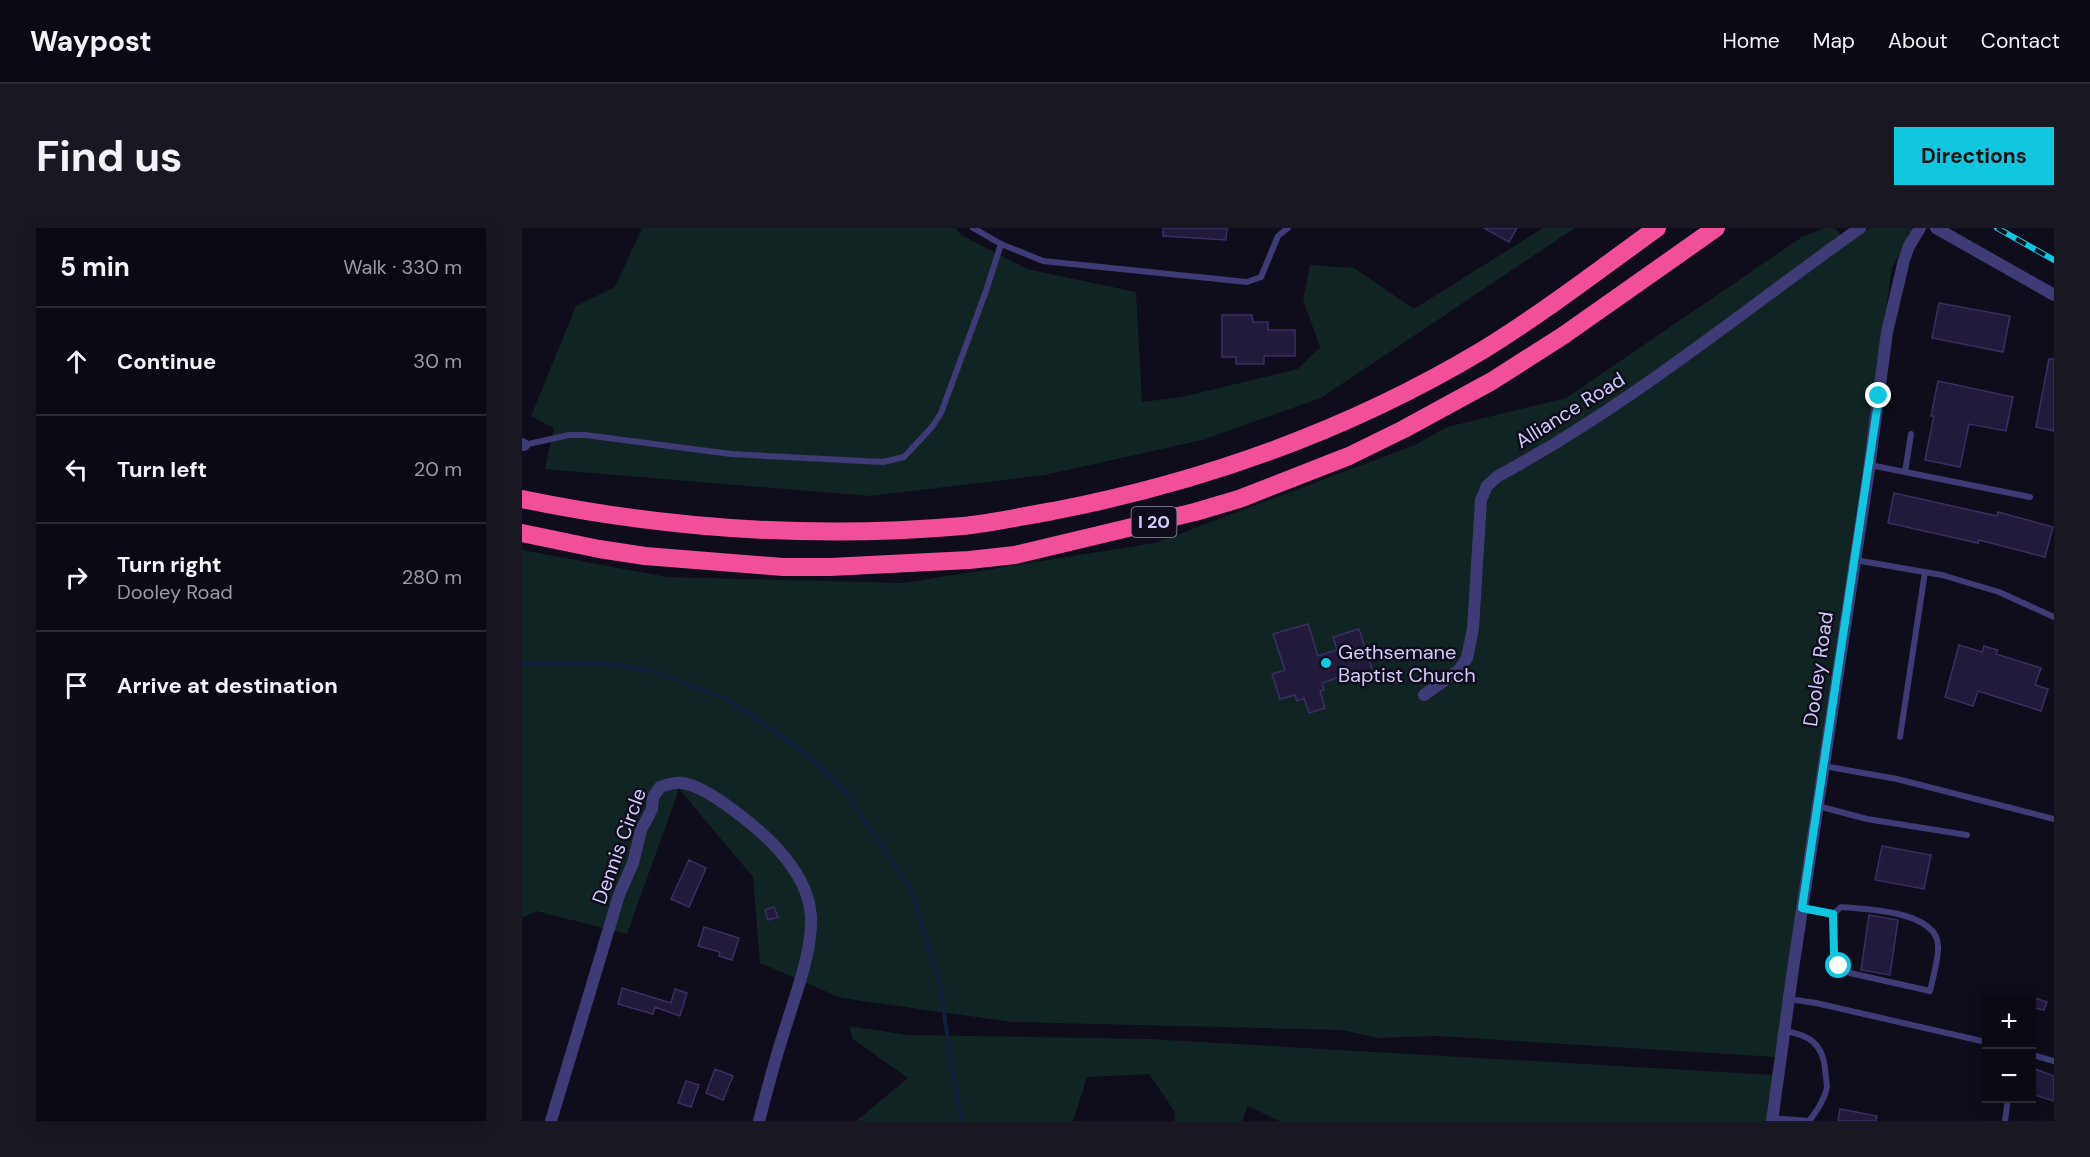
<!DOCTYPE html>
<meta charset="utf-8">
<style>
body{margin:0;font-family:"DM Sans",sans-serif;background:#191722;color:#f1f3f6}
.controls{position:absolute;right:18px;bottom:18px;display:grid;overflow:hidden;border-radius:0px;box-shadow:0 3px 15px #0003}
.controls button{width:54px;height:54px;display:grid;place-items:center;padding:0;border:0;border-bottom:2px solid #2b2a34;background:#0b0914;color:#f1f3f6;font:30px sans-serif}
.stop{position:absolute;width:18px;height:18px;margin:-14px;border:4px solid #11c7e0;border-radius:50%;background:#fff}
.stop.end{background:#11c7e0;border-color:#fff;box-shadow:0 2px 6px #0008}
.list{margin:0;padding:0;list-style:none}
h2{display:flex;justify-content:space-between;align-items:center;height:78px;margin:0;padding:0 24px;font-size:26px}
h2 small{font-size:20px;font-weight:400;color:#9a9aa0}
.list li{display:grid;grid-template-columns:39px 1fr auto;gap:18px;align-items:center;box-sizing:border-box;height:108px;padding:0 24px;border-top:2px solid #2b2a34}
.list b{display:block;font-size:22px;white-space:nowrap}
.list p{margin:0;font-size:20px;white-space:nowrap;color:#9a9aa0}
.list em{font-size:20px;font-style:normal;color:#9a9aa0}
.icon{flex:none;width:33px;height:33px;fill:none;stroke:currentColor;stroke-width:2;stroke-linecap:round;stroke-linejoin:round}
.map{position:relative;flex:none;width:1532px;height:893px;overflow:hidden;border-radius:0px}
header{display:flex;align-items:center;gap:36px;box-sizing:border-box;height:84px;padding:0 30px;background:#0b0914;border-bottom:2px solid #2b2a34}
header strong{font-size:28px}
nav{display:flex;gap:33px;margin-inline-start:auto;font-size:21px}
.intro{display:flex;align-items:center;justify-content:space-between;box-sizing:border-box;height:144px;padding:0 36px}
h1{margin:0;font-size:42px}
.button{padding:15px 27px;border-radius:0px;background:#11c7e0;color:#111;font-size:21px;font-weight:700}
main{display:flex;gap:36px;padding:0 36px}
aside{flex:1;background:#0b0914;border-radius:0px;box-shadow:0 3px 15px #0003}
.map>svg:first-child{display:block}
.green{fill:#102424}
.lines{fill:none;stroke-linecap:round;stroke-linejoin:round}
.stream{stroke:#0f203c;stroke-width:4}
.building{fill:#211a3a;stroke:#3a2e64;stroke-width:1.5}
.service{stroke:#3e3b76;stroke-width:6}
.minor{stroke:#3e3b76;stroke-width:12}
.motorway{stroke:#f14f99;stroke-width:18}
.rail-casing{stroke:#11c7e0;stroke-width:6}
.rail{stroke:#0f0c1b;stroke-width:4;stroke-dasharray:11;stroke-linecap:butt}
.route{stroke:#11c7e0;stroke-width:8}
.poi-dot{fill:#11c7e0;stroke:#0f0c1b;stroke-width:2}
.labels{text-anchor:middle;stroke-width:5;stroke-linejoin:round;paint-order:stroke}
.shield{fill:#0f0c1b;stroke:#9791b8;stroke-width:1.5}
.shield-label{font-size:18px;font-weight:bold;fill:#d1cafb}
.street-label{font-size:20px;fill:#d1cafb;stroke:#0f0c1b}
.poi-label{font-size:20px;fill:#d1cafb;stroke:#0f0c1b;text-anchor:start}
</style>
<header>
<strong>Waypost</strong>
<nav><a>Home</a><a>Map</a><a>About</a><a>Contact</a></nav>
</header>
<div class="intro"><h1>Find us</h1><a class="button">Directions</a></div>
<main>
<aside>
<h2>5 min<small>Walk · 330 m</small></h2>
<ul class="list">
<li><svg class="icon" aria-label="ahead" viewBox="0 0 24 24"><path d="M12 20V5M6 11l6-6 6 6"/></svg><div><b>Continue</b></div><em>30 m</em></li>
<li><svg class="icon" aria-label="left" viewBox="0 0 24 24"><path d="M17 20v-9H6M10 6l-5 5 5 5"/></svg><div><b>Turn left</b></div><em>20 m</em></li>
<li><svg class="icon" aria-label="right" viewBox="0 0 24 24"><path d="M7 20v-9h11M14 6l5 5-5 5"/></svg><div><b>Turn right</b><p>Dooley Road</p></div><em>280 m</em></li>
<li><svg class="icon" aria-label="arrive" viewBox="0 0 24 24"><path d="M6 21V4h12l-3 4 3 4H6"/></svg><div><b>Arrive at destination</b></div></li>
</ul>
</aside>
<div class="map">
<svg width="1532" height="893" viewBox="0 0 1532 893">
<rect width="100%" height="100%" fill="#0f0c1b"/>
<!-- green -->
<path class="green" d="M 120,0 L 434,0 L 439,7 L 505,41 L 614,64 L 620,174 L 660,169 L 776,141 L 798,119 L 781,72 L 788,37 L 832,40 L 892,81 L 1021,0 L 1053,0 L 799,170 L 680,212 L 523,247 L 348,268 L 23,241 L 32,200 L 9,188 L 54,78 L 93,59 Z
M 1303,0 L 1313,0 L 1325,16 L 1347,0 L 1390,0 L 1370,40 L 1254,829 L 913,808 L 857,810 L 820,802 L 490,794 L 319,770 L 238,735 L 231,649 L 157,561 L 105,706 L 14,683 L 0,690 L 0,322 L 145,349 L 381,355 L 633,315 L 893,217 L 925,199 L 1044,170 L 1280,9 Z
M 327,798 L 387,807 L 627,811 L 1252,847 L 1245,893 L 757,893 L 726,878 L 720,893 L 652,893 L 653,884 L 627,846 L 565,849 L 551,893 L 334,893 L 386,850 L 331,811 Z"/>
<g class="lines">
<!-- stream -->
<path class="stream" d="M 0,435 L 79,435 L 134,444 L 205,471 L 270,515 L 306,546 L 324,565 L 389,661 L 419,761 L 428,829 L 440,893"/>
</g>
<!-- building -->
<path class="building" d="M 641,0 L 705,0 L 704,12 L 641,8 Z
M 962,0 L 995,0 L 987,14 Z
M 1417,75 L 1488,88 L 1481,124 L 1410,110 Z
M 700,87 L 730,87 L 731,94 L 746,94 L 746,102 L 773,102 L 773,128 L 742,128 L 742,136 L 714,136 L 714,129 L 700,129 Z
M 1527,131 L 1532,131 L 1532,203 L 1514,199 Z
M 1416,153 L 1491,169 L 1484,203 L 1447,196 L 1438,239 L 1403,232 L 1412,188 L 1409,188 Z
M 1372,265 L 1475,288 L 1476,284 L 1531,299 L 1523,329 L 1457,312 L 1456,315 L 1366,295 Z
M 786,396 L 796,428 L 815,422 L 811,409 L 837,401 L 852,447 L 828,454 L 826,446 L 800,455 L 802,462 L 798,463 L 803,480 L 787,485 L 782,470 L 775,473 L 773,467 L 758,471 L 750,446 L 763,442 L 751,406 Z
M 1437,417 L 1460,424 L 1462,418 L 1476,422 L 1474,426 L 1519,440 L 1513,457 L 1526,461 L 1519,483 L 1456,463 L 1451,478 L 1423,469 Z
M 1360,618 L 1409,627 L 1402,661 L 1353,652 Z
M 167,632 L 184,640 L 167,679 L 149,671 Z
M 252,679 L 256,689 L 246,692 L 243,682 Z
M 1347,687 L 1376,692 L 1368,747 L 1339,742 Z
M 182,699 L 217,710 L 210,732 L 197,728 L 198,724 L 176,718 Z
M 100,760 L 149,775 L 153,761 L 165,765 L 158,788 L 133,779 L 131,786 L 96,776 Z
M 1509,769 L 1525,774 L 1522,782 L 1509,779 Z
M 193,841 L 211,848 L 201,872 L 184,865 Z
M 1513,841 L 1532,848 L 1532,873 L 1509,866 L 1509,852 Z
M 164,853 L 177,857 L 169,879 L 156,875 Z
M 1318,881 L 1355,888 L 1354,893 L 1316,893 Z"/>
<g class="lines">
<!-- service -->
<path class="service" d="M 451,0 L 479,16 L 521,33 L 725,54 L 739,49 L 756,8 L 766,0
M 2,217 L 47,207 L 63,207 L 209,226 L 361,234 L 382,229 L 410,199 L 419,185 L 464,63 L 479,16
M 1348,237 L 1508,269
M 1383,244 L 1389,206
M 1333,332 L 1420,347 L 1477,364 L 1532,389
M 1378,509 L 1403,344
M 1302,538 L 1375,551 L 1532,591
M 1296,578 L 1345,591 L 1445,607
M 1280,680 L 1311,686 L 1312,725 L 1317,738 L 1328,745 L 1408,763 C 1411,750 1417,729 1416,717 C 1414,683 1344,681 1319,679 L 1311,686
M 1267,771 L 1294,775 L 1464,814
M 1510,827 L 1532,833
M 1251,890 L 1287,893 C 1294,884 1303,871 1305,859 C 1305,854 1303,846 1303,840 C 1300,815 1287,807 1263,803
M 1483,893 L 1486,870"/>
<!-- minor -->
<path class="minor" d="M 1414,0 L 1532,67
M 0,216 L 2,217
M 902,467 L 937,442 L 945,430 L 951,401 L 959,272 L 965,258 L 976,248 C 1105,179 1218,85 1338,0
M 29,893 L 97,667 L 111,635 L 119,602 L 130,581 L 131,569 L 138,559 C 144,557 153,554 160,555 C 178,557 205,577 219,588 C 247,609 283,644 288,681 C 294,714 273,768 263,801 C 253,831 245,862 237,893
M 1250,893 L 1271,741 L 1346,248 L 1365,104 L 1382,32 L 1387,18 L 1398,0"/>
<!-- motorway -->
<path class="motorway" d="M 0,271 C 145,301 293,311 441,298 C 471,295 501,288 531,283 C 681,254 829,201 961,122 C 1021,85 1077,42 1135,0
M 0,305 L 77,321 L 123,328 L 261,339 L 308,339 L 447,332 L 493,327 L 673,284 L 717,271 L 827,228 L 882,201 L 970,153 L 1042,107 L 1194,0"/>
<defs>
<path id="rail" d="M 1475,0 L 1532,32"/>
</defs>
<!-- rail casing -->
<use href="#rail" class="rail-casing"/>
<!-- rail -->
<use href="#rail" class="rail"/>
</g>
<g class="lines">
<!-- route -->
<path class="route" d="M 1317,738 L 1312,725 L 1311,686 L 1280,680 L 1357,168"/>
</g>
<!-- markers -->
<circle class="poi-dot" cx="804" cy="435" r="6"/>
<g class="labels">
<!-- shield labels -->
<rect class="shield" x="609.5" y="279" width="45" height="30" rx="4.5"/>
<g class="shield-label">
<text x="632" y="300">I 20</text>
</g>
<!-- street labels -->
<g class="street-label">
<text transform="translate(1048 182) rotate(-32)" y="7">Alliance Road</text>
<text transform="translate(1296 441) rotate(-82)" y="7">Dooley Road</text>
<text transform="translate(97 618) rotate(-70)" y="7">Dennis Circle</text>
</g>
<!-- poi labels -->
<g class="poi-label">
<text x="816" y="431">Gethsemane<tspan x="816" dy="23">Baptist Church</tspan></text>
</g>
</g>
</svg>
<div class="controls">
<button>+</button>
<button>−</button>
</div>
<div class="stop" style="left:1317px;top:738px"></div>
<div class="stop end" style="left:1357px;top:168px"></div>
</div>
</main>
